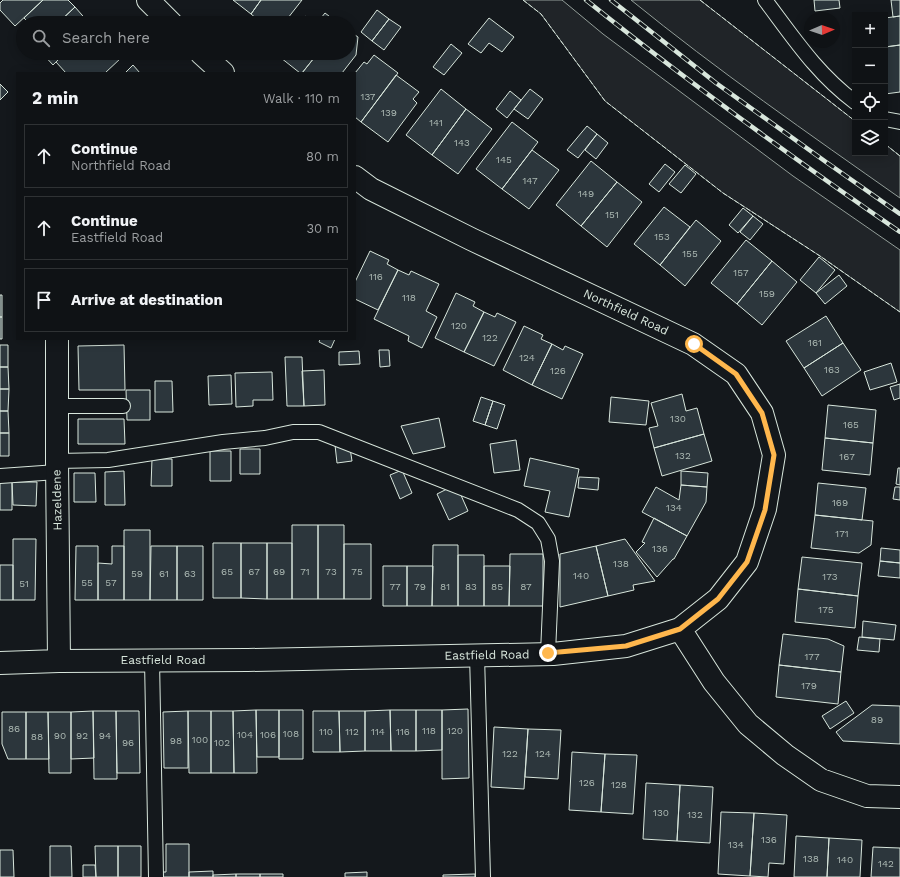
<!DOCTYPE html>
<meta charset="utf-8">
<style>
body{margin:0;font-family:"Work Sans",sans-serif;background:#1d2022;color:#f1f3f6}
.controls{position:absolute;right:12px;top:12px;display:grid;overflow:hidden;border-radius:0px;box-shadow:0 2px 10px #0003}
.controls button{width:36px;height:36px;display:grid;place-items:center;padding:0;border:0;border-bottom:1px solid #2f3234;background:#0f1215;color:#f1f3f6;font:20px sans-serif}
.compass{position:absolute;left:804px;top:12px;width:36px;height:36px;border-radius:50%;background:#0f1215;box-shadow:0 2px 10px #0003;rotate:88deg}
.stop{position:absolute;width:12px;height:12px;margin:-9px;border:3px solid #ffb74d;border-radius:50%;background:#fff}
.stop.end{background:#ffb74d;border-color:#fff;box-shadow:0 1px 4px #0008}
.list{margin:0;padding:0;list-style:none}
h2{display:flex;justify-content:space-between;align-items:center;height:52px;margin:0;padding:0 16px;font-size:17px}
h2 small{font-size:13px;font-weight:400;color:#9b9ea0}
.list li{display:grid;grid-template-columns:26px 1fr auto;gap:12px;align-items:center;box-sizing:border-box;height:64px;margin:0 8px 8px;padding:0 8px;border:1px solid #2f3234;border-radius:0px}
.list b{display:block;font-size:15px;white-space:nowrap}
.list p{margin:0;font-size:13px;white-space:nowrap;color:#9b9ea0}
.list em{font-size:13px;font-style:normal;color:#9b9ea0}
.icon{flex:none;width:22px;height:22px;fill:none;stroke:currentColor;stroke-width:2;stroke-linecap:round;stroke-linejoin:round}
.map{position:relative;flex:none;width:900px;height:877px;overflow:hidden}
.search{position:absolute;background:#0f1215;box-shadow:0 2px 10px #0003;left:16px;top:16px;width:340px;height:44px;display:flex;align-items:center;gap:10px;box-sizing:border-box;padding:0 14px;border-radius:22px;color:#9b9ea0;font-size:15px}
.panel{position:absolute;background:#0f1215;box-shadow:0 2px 10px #0003;left:16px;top:72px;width:340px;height:268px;border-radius:0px}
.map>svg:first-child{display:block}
.green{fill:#202428;stroke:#939e99}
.building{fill:#2c363c;stroke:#d8e6dc}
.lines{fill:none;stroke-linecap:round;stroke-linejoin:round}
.lane-casing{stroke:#d8e6dc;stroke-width:16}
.street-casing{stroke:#d8e6dc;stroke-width:24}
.lane{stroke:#14181c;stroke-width:14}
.street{stroke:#14181c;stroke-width:22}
.rail-casing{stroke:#d8e6dc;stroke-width:4.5}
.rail{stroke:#14181c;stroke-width:3;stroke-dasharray:9;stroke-linecap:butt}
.fence{stroke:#d8e6dc;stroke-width:1;stroke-dasharray:5 2;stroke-linecap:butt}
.route{stroke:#ffb74d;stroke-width:5}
.labels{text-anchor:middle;stroke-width:3;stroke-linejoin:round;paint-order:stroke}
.number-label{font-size:10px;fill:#adbab4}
.street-label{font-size:12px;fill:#d8e6dc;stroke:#14181c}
</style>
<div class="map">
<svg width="900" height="877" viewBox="0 0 900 877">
<rect width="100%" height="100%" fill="#14181c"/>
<!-- green -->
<path class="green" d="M 523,0 L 562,0 L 603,34 L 793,176 L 900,250 L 900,312 L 820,256 L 723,193 L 605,101 L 541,14 Z
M 631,0 L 700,0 L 855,121 L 855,153 L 885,153 L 885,144 L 900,156 L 900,198 C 809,134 717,70 631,0 Z"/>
<!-- building -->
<path class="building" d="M 3,0 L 43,0 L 15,26 L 0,10 L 0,3 Z
M 43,0 L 68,0 L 75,7 L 58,23 L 29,23 L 24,18 Z
M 233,0 L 261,0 L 251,14 Z
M 261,0 L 302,0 L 284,23 L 262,23 L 251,14 Z
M 814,0 L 839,0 L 840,8 L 815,11 Z
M 891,0 L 900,0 L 900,16 L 893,17 Z
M 75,7 L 89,23 L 58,23 Z
M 377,10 L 389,19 L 372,41 L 361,32 Z
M 325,13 L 338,23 L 317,23 Z
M 305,16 L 314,23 L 299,23 Z
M 900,16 L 900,45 L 885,47 L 885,18 Z
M 489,18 L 514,37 L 502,52 L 489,43 L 481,53 L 468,44 Z
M 389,19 L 401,27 L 384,50 L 372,41 Z
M 349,31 L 358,37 L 356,55 L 342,73 L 302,73 L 318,53 L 349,53 Z
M 451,44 L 462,53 L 444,75 L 433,67 Z
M 900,45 L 900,92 L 885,94 L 885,47 Z
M 42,53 L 65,53 L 53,65 Z
M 65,53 L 117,53 L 121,58 L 105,73 L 66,73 L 56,62 Z
M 277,53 L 318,53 L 302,73 L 300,73 L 276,54 Z
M 374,55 L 398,73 L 361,122 L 355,117 L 355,73 L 364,62 L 367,64 Z
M 133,65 L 140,73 L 125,73 Z
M 396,75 L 419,92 L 413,99 L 417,103 L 388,142 L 361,122 Z
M 0,84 L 8,92 L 0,100 Z
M 441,89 L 466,109 L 432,155 L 406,135 Z
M 530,89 L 543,99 L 528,119 L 514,109 Z
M 510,91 L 521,100 L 507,118 L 496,109 Z
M 466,109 L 492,129 L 458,174 L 432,155 Z
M 512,122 L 538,142 L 502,189 L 476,169 Z
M 587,126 L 597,134 L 578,158 L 567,150 Z
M 597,134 L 608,143 L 596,159 L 585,150 Z
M 532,150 L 559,170 L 529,209 L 502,189 Z
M 591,161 L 617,182 L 581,226 L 556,205 Z
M 665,164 L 675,172 L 659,192 L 649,184 Z
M 685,165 L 696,174 L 681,193 L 669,184 Z
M 617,182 L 642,202 L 607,247 L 581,226 Z
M 664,207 L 690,227 L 660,265 L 634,244 Z
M 743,208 L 753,216 L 738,233 L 729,225 Z
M 753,216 L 763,224 L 750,240 L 740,232 Z
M 696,220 L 721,241 L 685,286 L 660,265 Z
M 746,240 L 772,261 L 737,304 L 711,283 Z
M 370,251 L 389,260 L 387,264 L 398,270 L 378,310 L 355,299 L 355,282 Z
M 819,257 L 835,270 L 816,293 L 800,280 Z
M 772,261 L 797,282 L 762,325 L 737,304 Z
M 398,270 L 409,275 L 411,271 L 439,284 L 426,311 L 437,317 L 422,348 L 408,341 L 409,336 L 374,319 Z
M 839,275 L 847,286 L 825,304 L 816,293 Z
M 456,293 L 475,302 L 473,306 L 484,312 L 464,352 L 435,338 Z
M 0,295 L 2,295 L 2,317 L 0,317 Z
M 484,312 L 495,317 L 497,313 L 516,322 L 494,366 L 464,352 Z
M 826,316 L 843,343 L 804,368 L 786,341 Z
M 0,317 L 2,317 L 2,339 L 0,339 Z
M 524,326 L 543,335 L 541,339 L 552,344 L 532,385 L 503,370 Z
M 320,339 L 335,339 L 331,348 L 319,342 Z
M 843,343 L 861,370 L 822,396 L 804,368 Z
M 552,344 L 563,350 L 565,346 L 583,354 L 562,399 L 532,385 Z
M 0,345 L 8,345 L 8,367 L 0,367 Z
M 124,345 L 125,390 L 79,390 L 78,346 Z
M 379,350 L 389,350 L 390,366 L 380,367 Z
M 359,351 L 360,364 L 339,365 L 339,352 Z
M 285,357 L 302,357 L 304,406 L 287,406 Z
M 891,363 L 897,382 L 870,390 L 864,372 Z
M 0,367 L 8,367 L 9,389 L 0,389 Z
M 324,370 L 325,405 L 304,406 L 302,371 Z
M 272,372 L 273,400 L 253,400 L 253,406 L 236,407 L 235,373 Z
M 231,375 L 232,404 L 209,405 L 208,376 Z
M 155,381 L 172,381 L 173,412 L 155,412 Z
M 900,384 L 900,398 L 894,400 L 890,387 Z
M 0,389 L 9,389 L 8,411 L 0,411 Z
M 126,390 L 150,390 L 150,420 L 127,420 Z
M 682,394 L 686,411 L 697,408 L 704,434 L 654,448 L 649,428 L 658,426 L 651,403 Z
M 481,397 L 493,401 L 485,425 L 473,421 Z
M 611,397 L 649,401 L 646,425 L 609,422 Z
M 493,401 L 505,405 L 497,429 L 485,425 Z
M 828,405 L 876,410 L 873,443 L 825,438 Z
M 0,411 L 8,411 L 9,433 L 0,433 Z
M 439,418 L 445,447 L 413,454 L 401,426 Z
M 78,419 L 124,419 L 125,444 L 78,444 Z
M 0,433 L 9,433 L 9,456 L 0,456 Z
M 704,434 L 712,461 L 662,476 L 654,448 Z
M 825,438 L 873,443 L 870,475 L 822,470 Z
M 516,440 L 520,470 L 494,473 L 490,444 Z
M 335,445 L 350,448 L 352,461 L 337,463 Z
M 240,449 L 260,449 L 260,474 L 240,474 Z
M 210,451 L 231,451 L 231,481 L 210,481 Z
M 530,458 L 579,469 L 569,517 L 545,512 L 550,491 L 524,486 Z
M 152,459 L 172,459 L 172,486 L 151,486 Z
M 898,468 L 900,468 L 900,485 L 896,484 Z
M 402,470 L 412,493 L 400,499 L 390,475 Z
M 124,471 L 125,505 L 105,505 L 105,472 Z
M 681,471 L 708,473 L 707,487 L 681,485 Z
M 74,473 L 95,473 L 96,502 L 74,502 Z
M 579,477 L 599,478 L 598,490 L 578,488 Z
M 0,482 L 12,482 L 12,510 L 0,510 Z
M 12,482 L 37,482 L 36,506 L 13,505 Z
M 818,483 L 866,488 L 862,520 L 815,515 Z
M 681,485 L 707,487 L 706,502 L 687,536 L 642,512 L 656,487 L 679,500 Z
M 895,487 L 900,487 L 900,500 L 893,499 Z
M 447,489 L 460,493 L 468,511 L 449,520 L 437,494 Z
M 815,515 L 873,521 L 871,545 L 859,553 L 811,548 Z
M 654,518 L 687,536 L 674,559 L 673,559 L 657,577 L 636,552 L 645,543 L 642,542 Z
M 292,525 L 318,525 L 318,599 L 292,599 Z
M 318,525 L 344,525 L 344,599 L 318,599 Z
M 124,530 L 150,530 L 150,600 L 124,600 Z
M 13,539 L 36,539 L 35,600 L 13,600 Z
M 625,539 L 655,581 L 633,585 L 634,590 L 608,596 L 596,546 Z
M 213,543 L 241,543 L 241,598 L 213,598 Z
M 241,543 L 267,543 L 267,599 L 241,598 Z
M 267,543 L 292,543 L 292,599 L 267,599 Z
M 344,544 L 371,544 L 371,599 L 344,599 Z
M 433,545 L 458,545 L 458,606 L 432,606 Z
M 76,546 L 98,546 L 98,600 L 75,600 Z
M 112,546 L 124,546 L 124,600 L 98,600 L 98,563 L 112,564 Z
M 151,546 L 177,546 L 177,600 L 150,600 Z
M 177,546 L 203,546 L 203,600 L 177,600 Z
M 596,546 L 608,596 L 560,607 L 560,554 Z
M 881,548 L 900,550 L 900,563 L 880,561 Z
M 510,554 L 543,554 L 543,606 L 509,606 Z
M 458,555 L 484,555 L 484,606 L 458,606 Z
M 802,557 L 862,563 L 858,596 L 798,589 Z
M 880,561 L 900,563 L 900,578 L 878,576 Z
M 0,565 L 13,565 L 13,600 L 0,600 Z
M 383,566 L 407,566 L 407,606 L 383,606 Z
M 407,566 L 433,566 L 432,606 L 407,606 Z
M 484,566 L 510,566 L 509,606 L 484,606 Z
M 798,589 L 858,596 L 855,628 L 795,622 Z
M 863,621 L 896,625 L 894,640 L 862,637 Z
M 783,634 L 828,639 L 844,646 L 841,672 L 779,665 Z
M 859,637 L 880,639 L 879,652 L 857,650 Z
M 779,665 L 841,672 L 838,704 L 776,697 Z
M 846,701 L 854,713 L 830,729 L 822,716 Z
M 872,705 L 900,706 L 900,744 L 843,741 L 836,732 Z
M 468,709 L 469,778 L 442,779 L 442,710 Z
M 256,710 L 257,773 L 234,773 L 233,711 Z
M 256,710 L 279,710 L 279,757 L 257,757 Z
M 279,710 L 303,710 L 303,759 L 279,759 Z
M 390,710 L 391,751 L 365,751 L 365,711 Z
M 390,710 L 416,710 L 416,751 L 391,751 Z
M 416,710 L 442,710 L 442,750 L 416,751 Z
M 93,711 L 94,758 L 71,759 L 71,712 Z
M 93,711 L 116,711 L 117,779 L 94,779 Z
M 116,711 L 139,711 L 140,773 L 117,773 Z
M 188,711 L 188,768 L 164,768 L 163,712 Z
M 188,711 L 211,711 L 211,773 L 189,773 Z
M 211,711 L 233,711 L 234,773 L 211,773 Z
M 313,711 L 339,711 L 340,752 L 313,752 Z
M 339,711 L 365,711 L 365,751 L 340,752 Z
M 2,712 L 26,712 L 26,759 L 8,759 L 2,744 Z
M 26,712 L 48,712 L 49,759 L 26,759 Z
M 48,712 L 71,712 L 71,773 L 49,773 Z
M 494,727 L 528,729 L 524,789 L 491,787 Z
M 528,729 L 561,730 L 558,779 L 525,777 Z
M 572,752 L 605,754 L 601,812 L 569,810 Z
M 605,754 L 637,755 L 633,814 L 601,812 Z
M 646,783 L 680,785 L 677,841 L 643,839 Z
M 680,785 L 713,787 L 710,843 L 677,841 Z
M 721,812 L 754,813 L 750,876 L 718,874 Z
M 754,813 L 787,815 L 784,864 L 769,863 L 768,877 L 750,876 Z
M 796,836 L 829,838 L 827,877 L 794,877 Z
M 829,838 L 862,840 L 860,877 L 827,877 Z
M 166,844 L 189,844 L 189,877 L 161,877 L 160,872 L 166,872 Z
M 50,846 L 71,846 L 72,877 L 50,877 Z
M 95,846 L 118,846 L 118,877 L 96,877 Z
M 118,846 L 141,846 L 141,877 L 118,877 Z
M 873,847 L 900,848 L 900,877 L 871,877 Z
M 0,850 L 13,850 L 14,877 L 0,877 Z
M 83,865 L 95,865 L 96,877 L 83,877 Z
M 213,871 L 213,877 L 189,877 L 189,872 Z
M 367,872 L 367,877 L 345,877 L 345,873 Z
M 236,874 L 236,877 L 213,877 L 213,875 Z
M 236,874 L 260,874 L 260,877 L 236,877 Z
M 260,874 L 283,874 L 283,877 L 260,877 Z
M 475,874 L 475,877 L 443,877 L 443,875 Z"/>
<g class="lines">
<defs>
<path id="lane" d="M 765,0 C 793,37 817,74 855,102
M 885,119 L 900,122
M 57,406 L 123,406
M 57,461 L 108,460 L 223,442 L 265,438 L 293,432 L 319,432 L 518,510 L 538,523 L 548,539 L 552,561 L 548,653
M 0,476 L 57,472
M 477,655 L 483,877
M 152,660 L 156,877"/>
<path id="street" d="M 148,0 L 171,23
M 201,53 L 223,73
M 57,339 L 57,461 L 59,661
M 680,629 L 714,682 L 748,724 L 785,755 L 821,780 L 867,796 L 900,797
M 0,663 L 59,661 L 248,660 L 553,654 L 626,646 L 680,629 L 718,599 L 747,562 L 765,509 L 774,455 L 762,413 L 736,374 L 693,344 L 471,239 L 371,189 L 355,177"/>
</defs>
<!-- lane casing -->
<use href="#lane" class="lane-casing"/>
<!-- street casing -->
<use href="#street" class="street-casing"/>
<!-- lane -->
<use href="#lane" class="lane"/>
<!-- street -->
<use href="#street" class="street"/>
<defs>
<path id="rail" d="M 586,0 C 688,82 793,158 900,232
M 611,0 L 716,83 L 826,162 L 900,214"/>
</defs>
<!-- rail casing -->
<use href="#rail" class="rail-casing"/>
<!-- rail -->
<use href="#rail" class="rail"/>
<!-- fence -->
<path class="fence" d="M 523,0 L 541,14 L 605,101 L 723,193 L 820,256 L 900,312
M 700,0 L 855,121
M 885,144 L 900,156"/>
</g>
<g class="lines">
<!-- route -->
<path class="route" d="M 548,653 L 626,646 L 680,629 L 718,599 L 747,562 L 765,510 L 774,455 L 762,413 L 736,374 L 694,344"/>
</g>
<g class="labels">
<!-- number labels -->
<g class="number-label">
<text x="368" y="100">137</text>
<text x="389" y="116">139</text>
<text x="436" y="126">141</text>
<text x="462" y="146">143</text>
<text x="504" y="163">145</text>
<text x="530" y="184">147</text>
<text x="586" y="197">149</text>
<text x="612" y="218">151</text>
<text x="662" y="240">153</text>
<text x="690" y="257">155</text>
<text x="741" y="276">157</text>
<text x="376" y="280">116</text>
<text x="767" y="297">159</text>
<text x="409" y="301">118</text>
<text x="459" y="329">120</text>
<text x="490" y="341">122</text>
<text x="815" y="346">161</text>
<text x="527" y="361">124</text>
<text x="832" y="373">163</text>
<text x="558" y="374">126</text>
<text x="678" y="422">130</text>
<text x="851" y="428">165</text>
<text x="683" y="459">132</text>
<text x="847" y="460">167</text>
<text x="840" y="506">169</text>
<text x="674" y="511">134</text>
<text x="842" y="537">171</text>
<text x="660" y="552">136</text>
<text x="621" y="567">138</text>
<text x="227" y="575">65</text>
<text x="254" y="575">67</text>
<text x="279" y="575">69</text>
<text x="305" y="575">71</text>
<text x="331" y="575">73</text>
<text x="357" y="575">75</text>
<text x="137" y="577">59</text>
<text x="164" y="577">61</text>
<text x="190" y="577">63</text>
<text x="581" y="579">140</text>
<text x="830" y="580">173</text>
<text x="87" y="586">55</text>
<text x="111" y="586">57</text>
<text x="24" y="587">51</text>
<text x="395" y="590">77</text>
<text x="420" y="590">79</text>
<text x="445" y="590">81</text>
<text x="471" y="590">83</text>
<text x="497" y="590">85</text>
<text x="526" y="590">87</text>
<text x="826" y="613">175</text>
<text x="812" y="660">177</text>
<text x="809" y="689">179</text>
<text x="877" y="723">89</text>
<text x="14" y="732">86</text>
<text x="429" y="734">118</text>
<text x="455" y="734">120</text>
<text x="326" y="735">110</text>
<text x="352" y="735">112</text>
<text x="378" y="735">114</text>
<text x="403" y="735">116</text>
<text x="291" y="737">108</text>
<text x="245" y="738">104</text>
<text x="268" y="738">106</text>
<text x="60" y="739">90</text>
<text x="82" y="739">92</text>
<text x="105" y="739">94</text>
<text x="37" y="740">88</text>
<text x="200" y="743">100</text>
<text x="176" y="744">98</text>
<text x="128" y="746">96</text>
<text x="222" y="746">102</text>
<text x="510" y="757">122</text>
<text x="543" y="757">124</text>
<text x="587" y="786">126</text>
<text x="619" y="788">128</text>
<text x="661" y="816">130</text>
<text x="695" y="818">132</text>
<text x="769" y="843">136</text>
<text x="736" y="848">134</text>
<text x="811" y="862">138</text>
<text x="845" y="863">140</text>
<text x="886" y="867">142</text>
</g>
<!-- street labels -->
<g class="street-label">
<text transform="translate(626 312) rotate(25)" y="4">Northfield Road</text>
<text transform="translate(57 500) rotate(-91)" y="4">Hazeldene</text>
<text transform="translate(487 655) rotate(-1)" y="4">Eastfield Road</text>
<text x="163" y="664">Eastfield Road</text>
</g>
</g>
</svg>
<div class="controls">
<button>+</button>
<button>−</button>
<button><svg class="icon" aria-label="locate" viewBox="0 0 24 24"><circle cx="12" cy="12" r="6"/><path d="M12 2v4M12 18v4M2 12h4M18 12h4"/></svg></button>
<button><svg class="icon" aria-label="layers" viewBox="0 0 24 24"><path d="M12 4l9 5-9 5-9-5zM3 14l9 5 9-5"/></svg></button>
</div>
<svg class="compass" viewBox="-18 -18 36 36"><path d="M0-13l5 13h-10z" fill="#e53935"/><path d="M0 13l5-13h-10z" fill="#9b9ea0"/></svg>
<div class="stop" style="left:694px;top:344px"></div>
<div class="stop end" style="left:548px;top:653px"></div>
<div class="search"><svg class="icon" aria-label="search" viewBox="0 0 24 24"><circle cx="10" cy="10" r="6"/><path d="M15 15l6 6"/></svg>Search here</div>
<section class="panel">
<h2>2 min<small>Walk · 110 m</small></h2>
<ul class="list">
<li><svg class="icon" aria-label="ahead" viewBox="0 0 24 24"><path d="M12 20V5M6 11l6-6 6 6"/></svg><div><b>Continue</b><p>Northfield Road</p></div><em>80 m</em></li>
<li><svg class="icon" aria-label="ahead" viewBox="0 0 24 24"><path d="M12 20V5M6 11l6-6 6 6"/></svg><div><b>Continue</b><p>Eastfield Road</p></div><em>30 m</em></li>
<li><svg class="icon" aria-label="arrive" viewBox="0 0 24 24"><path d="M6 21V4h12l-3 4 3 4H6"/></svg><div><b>Arrive at destination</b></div></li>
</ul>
</section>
</div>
